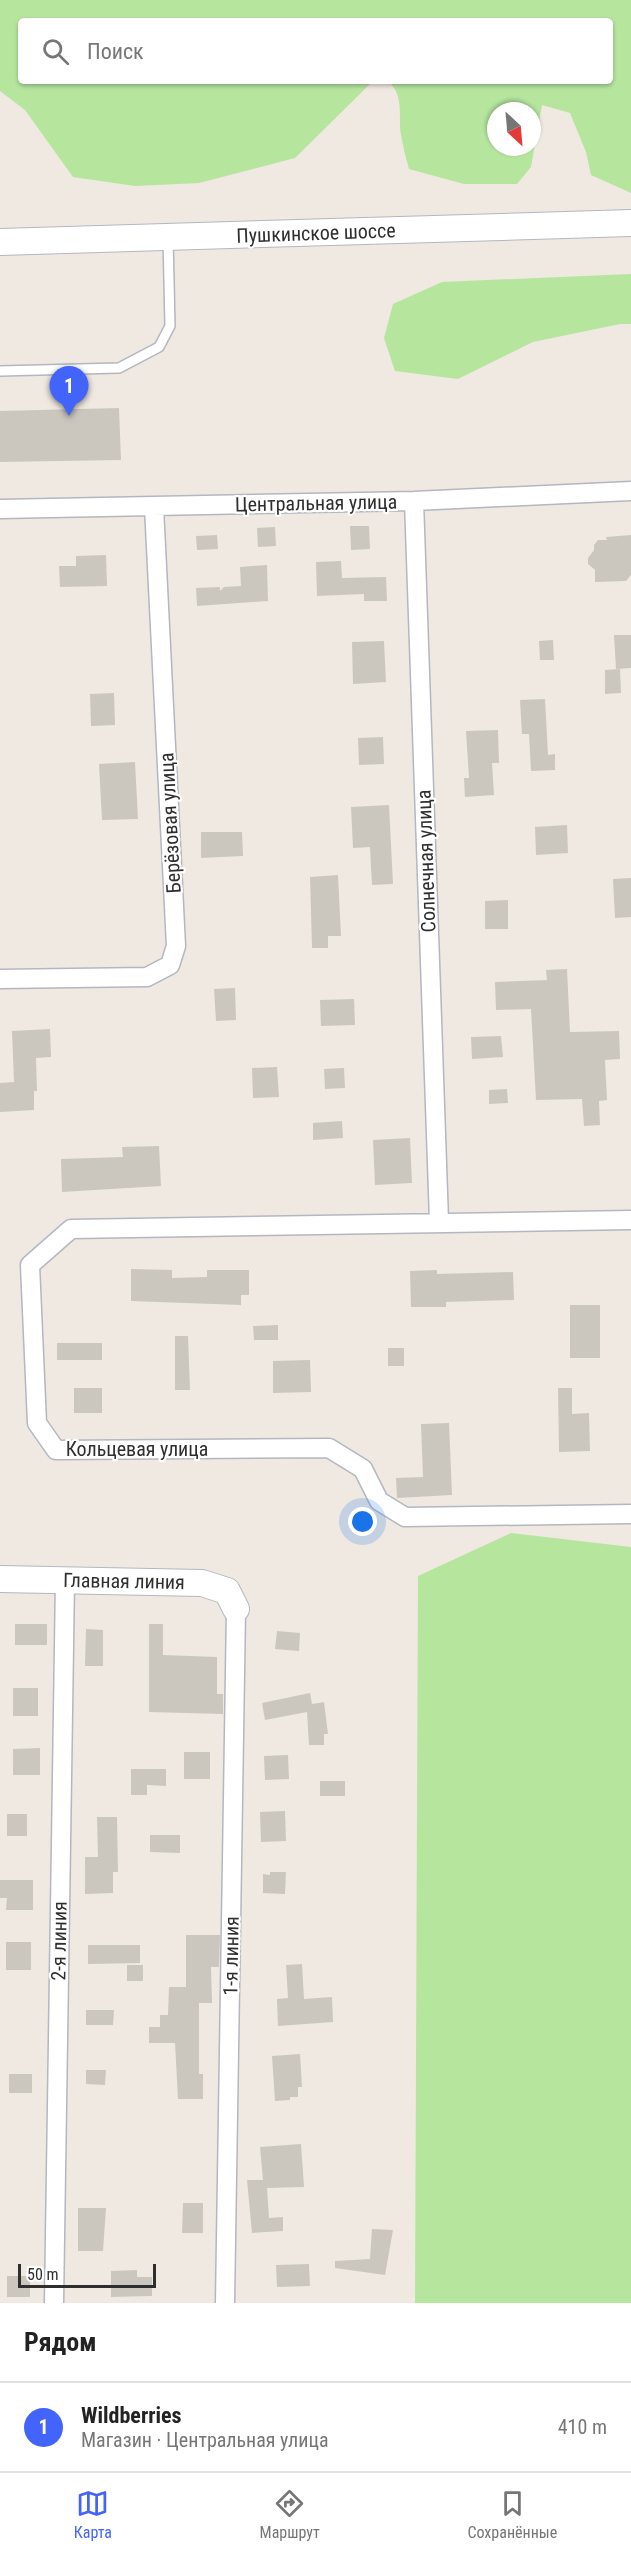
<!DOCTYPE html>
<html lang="ru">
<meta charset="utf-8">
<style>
body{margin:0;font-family:"Roboto Condensed",sans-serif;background:#f6f6f6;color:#222}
.compass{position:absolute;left:487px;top:102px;width:54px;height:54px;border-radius:50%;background:#fff;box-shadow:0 2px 4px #0004;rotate:154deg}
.scale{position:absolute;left:18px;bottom:15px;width:138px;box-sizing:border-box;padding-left:6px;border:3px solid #2e2e2e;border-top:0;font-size:16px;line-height:21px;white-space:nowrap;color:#2e2e2e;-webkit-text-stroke:4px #fff;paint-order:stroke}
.you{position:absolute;left:363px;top:1522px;width:21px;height:21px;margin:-15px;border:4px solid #fff;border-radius:50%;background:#1a73e8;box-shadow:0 0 0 9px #1a73e833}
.badge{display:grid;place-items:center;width:39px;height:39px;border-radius:50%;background:#4264fb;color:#fff;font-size:20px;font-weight:700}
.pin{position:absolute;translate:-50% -50px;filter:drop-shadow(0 2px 3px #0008)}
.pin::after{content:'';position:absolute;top:32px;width:21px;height:18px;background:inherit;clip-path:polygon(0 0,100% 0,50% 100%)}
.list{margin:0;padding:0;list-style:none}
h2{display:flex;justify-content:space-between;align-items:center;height:78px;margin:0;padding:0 24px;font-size:26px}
h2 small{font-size:20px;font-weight:400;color:#767676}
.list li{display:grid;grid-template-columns:39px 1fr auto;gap:18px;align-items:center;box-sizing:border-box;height:90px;padding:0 24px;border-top:2px solid #e0e0e0}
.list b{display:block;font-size:22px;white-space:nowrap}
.list p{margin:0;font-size:20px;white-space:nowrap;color:#767676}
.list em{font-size:20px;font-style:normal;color:#767676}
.icon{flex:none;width:33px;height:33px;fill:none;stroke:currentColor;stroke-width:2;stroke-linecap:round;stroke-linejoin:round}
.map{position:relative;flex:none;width:631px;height:2303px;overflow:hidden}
.search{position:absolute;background:#fff;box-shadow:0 2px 4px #0004;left:18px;right:18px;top:18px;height:66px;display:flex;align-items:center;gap:15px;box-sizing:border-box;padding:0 21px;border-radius:6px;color:#767676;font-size:22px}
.sheet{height:168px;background:#fff}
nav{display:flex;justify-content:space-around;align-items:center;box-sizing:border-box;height:84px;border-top:2px solid #e0e0e0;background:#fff;font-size:16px;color:#767676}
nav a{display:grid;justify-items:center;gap:3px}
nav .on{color:#4264fb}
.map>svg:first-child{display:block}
.green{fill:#b6e59e;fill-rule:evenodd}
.building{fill:#cbc7bf}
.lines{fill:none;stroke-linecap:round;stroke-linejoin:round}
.lane-casing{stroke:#b4b7c1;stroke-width:12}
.street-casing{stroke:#b4b7c1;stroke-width:21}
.secondary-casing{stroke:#b4b7c1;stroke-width:28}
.lane{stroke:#fff;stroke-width:9}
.street{stroke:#fff;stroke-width:18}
.secondary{stroke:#fff;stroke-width:26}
.labels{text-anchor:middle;stroke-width:4.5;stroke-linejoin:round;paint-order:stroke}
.street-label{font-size:20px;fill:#2e2e2e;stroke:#fff}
</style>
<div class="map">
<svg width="631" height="2303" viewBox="0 0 631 2303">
<rect width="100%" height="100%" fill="#efe9e1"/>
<!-- green -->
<path class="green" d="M 0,0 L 631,0 L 631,193 L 591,175 L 586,152 L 570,113 L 542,105 L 531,167 L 517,184 L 464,184 L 409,169 C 406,158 403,147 401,135 C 398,117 405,93 387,81 L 610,81 L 610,21 L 21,21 L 21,81 L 373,81 L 295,158 L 199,183 L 135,186 L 73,177 L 25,110 L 0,91 ZM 496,111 L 532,111 L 532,147 L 496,147 Z
M 631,274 L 631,324 L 620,324 L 533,342 L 458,379 L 395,371 L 384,338 L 393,304 L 442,282 Z
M 511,1533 L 631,1547 L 631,2303 L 415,2303 L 418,1576 Z"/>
<!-- building -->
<path class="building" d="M 119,408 L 121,460 L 0,462 L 0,411 Z
M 350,526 L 369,526 L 370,549 L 351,550 Z
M 275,527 L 276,546 L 258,547 L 257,528 Z
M 217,535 L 218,549 L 197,550 L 196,536 Z
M 631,535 L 631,575 L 626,581 L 595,582 L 595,570 L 588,564 L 588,558 L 594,550 L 594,545 L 598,540 L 607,540 L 606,537 Z
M 106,555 L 107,586 L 60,587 L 59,566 L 76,566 L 76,556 Z
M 341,561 L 342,578 L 386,577 L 387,601 L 364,601 L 364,594 L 317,596 L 316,562 Z
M 267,565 L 268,601 L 197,606 L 196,588 L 220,587 L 220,591 L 224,587 L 241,586 L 240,567 Z
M 614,635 L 631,635 L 631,668 L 616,669 Z
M 553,640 L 554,660 L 540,660 L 539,641 Z
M 384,641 L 386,682 L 353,684 L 352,642 Z
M 620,669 L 621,693 L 605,694 L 605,670 Z
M 114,693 L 115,725 L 91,726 L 90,694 Z
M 545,699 L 548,755 L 555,754 L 555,770 L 531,771 L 529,734 L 522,734 L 520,700 Z
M 498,730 L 499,763 L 492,763 L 494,795 L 465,797 L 464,778 L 469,778 L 466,731 Z
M 383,737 L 384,764 L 359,765 L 358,738 Z
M 135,762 L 138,819 L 102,820 L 99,764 Z
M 389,805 L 393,884 L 372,885 L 370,847 L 353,848 L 351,807 Z
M 567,825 L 568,853 L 536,855 L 535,827 Z
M 201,832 L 242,832 L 243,856 L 201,858 Z
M 338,875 L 341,936 L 328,936 L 328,948 L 312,948 L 310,877 Z
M 631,878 L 631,917 L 615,918 L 613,879 Z
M 508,900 L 508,929 L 485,929 L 485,901 Z
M 567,969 L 570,1032 L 619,1031 L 620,1059 L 605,1060 L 607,1100 L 599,1101 L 600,1125 L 584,1126 L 582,1099 L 536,1100 L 531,1009 L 496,1010 L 495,982 L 547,980 L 546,970 Z
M 235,988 L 236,1020 L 216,1021 L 214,989 Z
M 354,999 L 355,1025 L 321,1026 L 320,1000 Z
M 50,1029 L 51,1057 L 36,1058 L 37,1091 L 34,1091 L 34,1110 L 0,1112 L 0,1083 L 14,1082 L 12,1031 Z
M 501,1036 L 503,1057 L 472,1059 L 471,1037 Z
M 277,1067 L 279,1097 L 253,1098 L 252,1068 Z
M 344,1068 L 345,1088 L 325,1089 L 324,1069 Z
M 507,1089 L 508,1103 L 489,1104 L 489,1090 Z
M 342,1121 L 343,1138 L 313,1140 L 313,1123 Z
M 410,1138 L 412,1183 L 375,1185 L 373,1140 Z
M 159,1146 L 161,1186 L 62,1192 L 61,1159 L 123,1157 L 122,1147 Z
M 131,1269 L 172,1270 L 172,1278 L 207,1277 L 207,1270 L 249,1270 L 249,1295 L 241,1295 L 241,1305 L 131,1301 Z
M 437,1270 L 437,1274 L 513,1272 L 514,1300 L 446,1302 L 446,1307 L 411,1307 L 410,1271 Z
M 570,1305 L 600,1305 L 600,1358 L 570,1358 Z
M 278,1325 L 278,1340 L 254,1340 L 253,1326 Z
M 175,1336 L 188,1336 L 190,1390 L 175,1390 Z
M 57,1343 L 102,1343 L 102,1360 L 57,1360 Z
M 388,1348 L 404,1348 L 404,1366 L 388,1366 Z
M 310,1360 L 311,1392 L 273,1393 L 273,1361 Z
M 74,1388 L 102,1388 L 102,1413 L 74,1413 Z
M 558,1388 L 572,1388 L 572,1414 L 589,1413 L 590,1451 L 559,1452 Z
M 449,1423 L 452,1495 L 397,1498 L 396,1478 L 423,1477 L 421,1424 Z
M 15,1624 L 47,1624 L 47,1645 L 15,1645 Z
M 149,1624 L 163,1624 L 163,1655 L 217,1657 L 217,1694 L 223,1694 L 223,1714 L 149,1712 Z
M 86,1629 L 103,1630 L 103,1666 L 85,1666 Z
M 277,1631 L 300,1633 L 299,1651 L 275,1649 Z
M 13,1688 L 38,1688 L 38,1716 L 13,1716 Z
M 310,1693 L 312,1704 L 324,1702 L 328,1734 L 324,1734 L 324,1745 L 309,1745 L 307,1712 L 265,1720 L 262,1703 Z
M 40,1748 L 40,1775 L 13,1775 L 13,1749 Z
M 184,1752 L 210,1752 L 210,1779 L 184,1779 Z
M 288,1755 L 289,1779 L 265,1780 L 264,1756 Z
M 131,1769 L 166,1769 L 166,1786 L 147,1785 L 147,1795 L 131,1795 Z
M 320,1781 L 345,1781 L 345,1796 L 320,1796 Z
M 285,1811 L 286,1841 L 261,1842 L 260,1812 Z
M 7,1814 L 27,1814 L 27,1836 L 7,1836 Z
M 97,1817 L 117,1817 L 118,1872 L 113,1872 L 113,1893 L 85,1894 L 85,1857 L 98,1857 Z
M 150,1835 L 180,1835 L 180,1853 L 150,1852 Z
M 270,1872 L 286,1872 L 285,1894 L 263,1893 L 263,1874 L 270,1875 Z
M 0,1880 L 33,1880 L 33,1910 L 6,1910 L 7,1898 L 0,1898 Z
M 186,1935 L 220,1935 L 219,1967 L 211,1967 L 212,2003 L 199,2003 L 199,2074 L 203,2074 L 203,2099 L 178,2099 L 175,2043 L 149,2043 L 149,2027 L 160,2027 L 160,2015 L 168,2015 L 169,1987 L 186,1987 Z
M 6,1942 L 31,1942 L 31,1970 L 6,1970 Z
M 88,1945 L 140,1945 L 140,1963 L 88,1964 Z
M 302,1964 L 304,1999 L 332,1997 L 333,2022 L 278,2026 L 277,1999 L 288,1998 L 286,1965 Z
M 127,1965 L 143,1965 L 143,1981 L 127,1981 Z
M 86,2010 L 114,2010 L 113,2025 L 86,2025 Z
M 300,2054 L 302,2087 L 298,2087 L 298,2097 L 290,2097 L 290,2100 L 275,2101 L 272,2056 Z
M 86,2070 L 106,2070 L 105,2085 L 86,2084 Z
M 9,2074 L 32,2074 L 32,2093 L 9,2093 Z
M 301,2144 L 304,2187 L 267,2188 L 269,2218 L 283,2217 L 283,2231 L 252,2233 L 247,2180 L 263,2180 L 260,2147 Z
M 183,2203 L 203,2203 L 203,2233 L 182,2233 Z
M 78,2208 L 106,2208 L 103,2251 L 78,2251 Z
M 372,2229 L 393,2230 L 385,2275 L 335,2268 L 335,2261 L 370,2259 Z
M 309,2264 L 310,2286 L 277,2287 L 276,2265 Z
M 137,2270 L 137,2277 L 152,2277 L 152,2296 L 111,2297 L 111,2271 Z
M 7,2276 L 30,2276 L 30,2297 L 7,2297 Z"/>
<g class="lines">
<defs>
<path id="lane" d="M 0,371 L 119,368 L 159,347 L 170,326 L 168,238"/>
<path id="street" d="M 414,501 L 439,1221
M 0,509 L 414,501 L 631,491
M 0,979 L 147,977 L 170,965 L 176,946 L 154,507
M 631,1220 L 71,1229 L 30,1265 L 37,1423 L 56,1450 L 329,1448 L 363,1469 L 379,1501 L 405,1517 L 631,1514
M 54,2303 L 65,1580
M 225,2303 L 236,1609"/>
<path id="secondary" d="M 0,242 L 631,223
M 0,1579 L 202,1583 L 227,1591 L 236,1609"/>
</defs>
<!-- lane casing -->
<use href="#lane" class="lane-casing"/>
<!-- street casing -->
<use href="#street" class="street-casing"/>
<!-- secondary casing -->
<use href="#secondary" class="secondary-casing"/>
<!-- lane -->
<use href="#lane" class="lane"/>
<!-- street -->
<use href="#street" class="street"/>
<!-- secondary -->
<use href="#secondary" class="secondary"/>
</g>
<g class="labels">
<!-- street labels -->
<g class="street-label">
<text transform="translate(316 233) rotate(-2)" y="7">Пушкинское шоссе</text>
<text transform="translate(316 503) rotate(-1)" y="7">Центральная улица</text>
<text transform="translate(170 823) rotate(-93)" y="7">Берёзовая улица</text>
<text transform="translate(426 861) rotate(-92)" y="7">Солнечная улица</text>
<text x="137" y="1456">Кольцевая улица</text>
<text transform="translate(124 1581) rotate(1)" y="7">Главная линия</text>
<text transform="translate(59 1941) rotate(-89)" y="7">2-я линия</text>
<text transform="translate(231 1956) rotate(-89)" y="7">1-я линия</text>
</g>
</g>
</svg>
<svg class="compass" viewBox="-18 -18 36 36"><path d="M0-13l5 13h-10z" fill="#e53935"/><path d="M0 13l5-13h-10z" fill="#767676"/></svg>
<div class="scale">50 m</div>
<div class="you"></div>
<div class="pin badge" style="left:69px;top:416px">1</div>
<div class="search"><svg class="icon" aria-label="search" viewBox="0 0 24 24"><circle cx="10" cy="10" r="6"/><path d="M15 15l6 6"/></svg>Поиск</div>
</div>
<section class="sheet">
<h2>Рядом<small></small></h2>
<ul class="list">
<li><span class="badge">1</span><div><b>Wildberries</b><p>Магазин · Центральная улица</p></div><em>410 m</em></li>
</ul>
</section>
<nav>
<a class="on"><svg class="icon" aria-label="map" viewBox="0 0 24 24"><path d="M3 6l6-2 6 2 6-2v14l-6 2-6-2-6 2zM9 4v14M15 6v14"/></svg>Карта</a>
<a><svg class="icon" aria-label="directions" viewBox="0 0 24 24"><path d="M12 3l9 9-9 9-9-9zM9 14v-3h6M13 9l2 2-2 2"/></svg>Маршрут</a>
<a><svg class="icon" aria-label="saved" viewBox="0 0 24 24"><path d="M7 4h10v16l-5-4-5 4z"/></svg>Сохранённые</a>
</nav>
